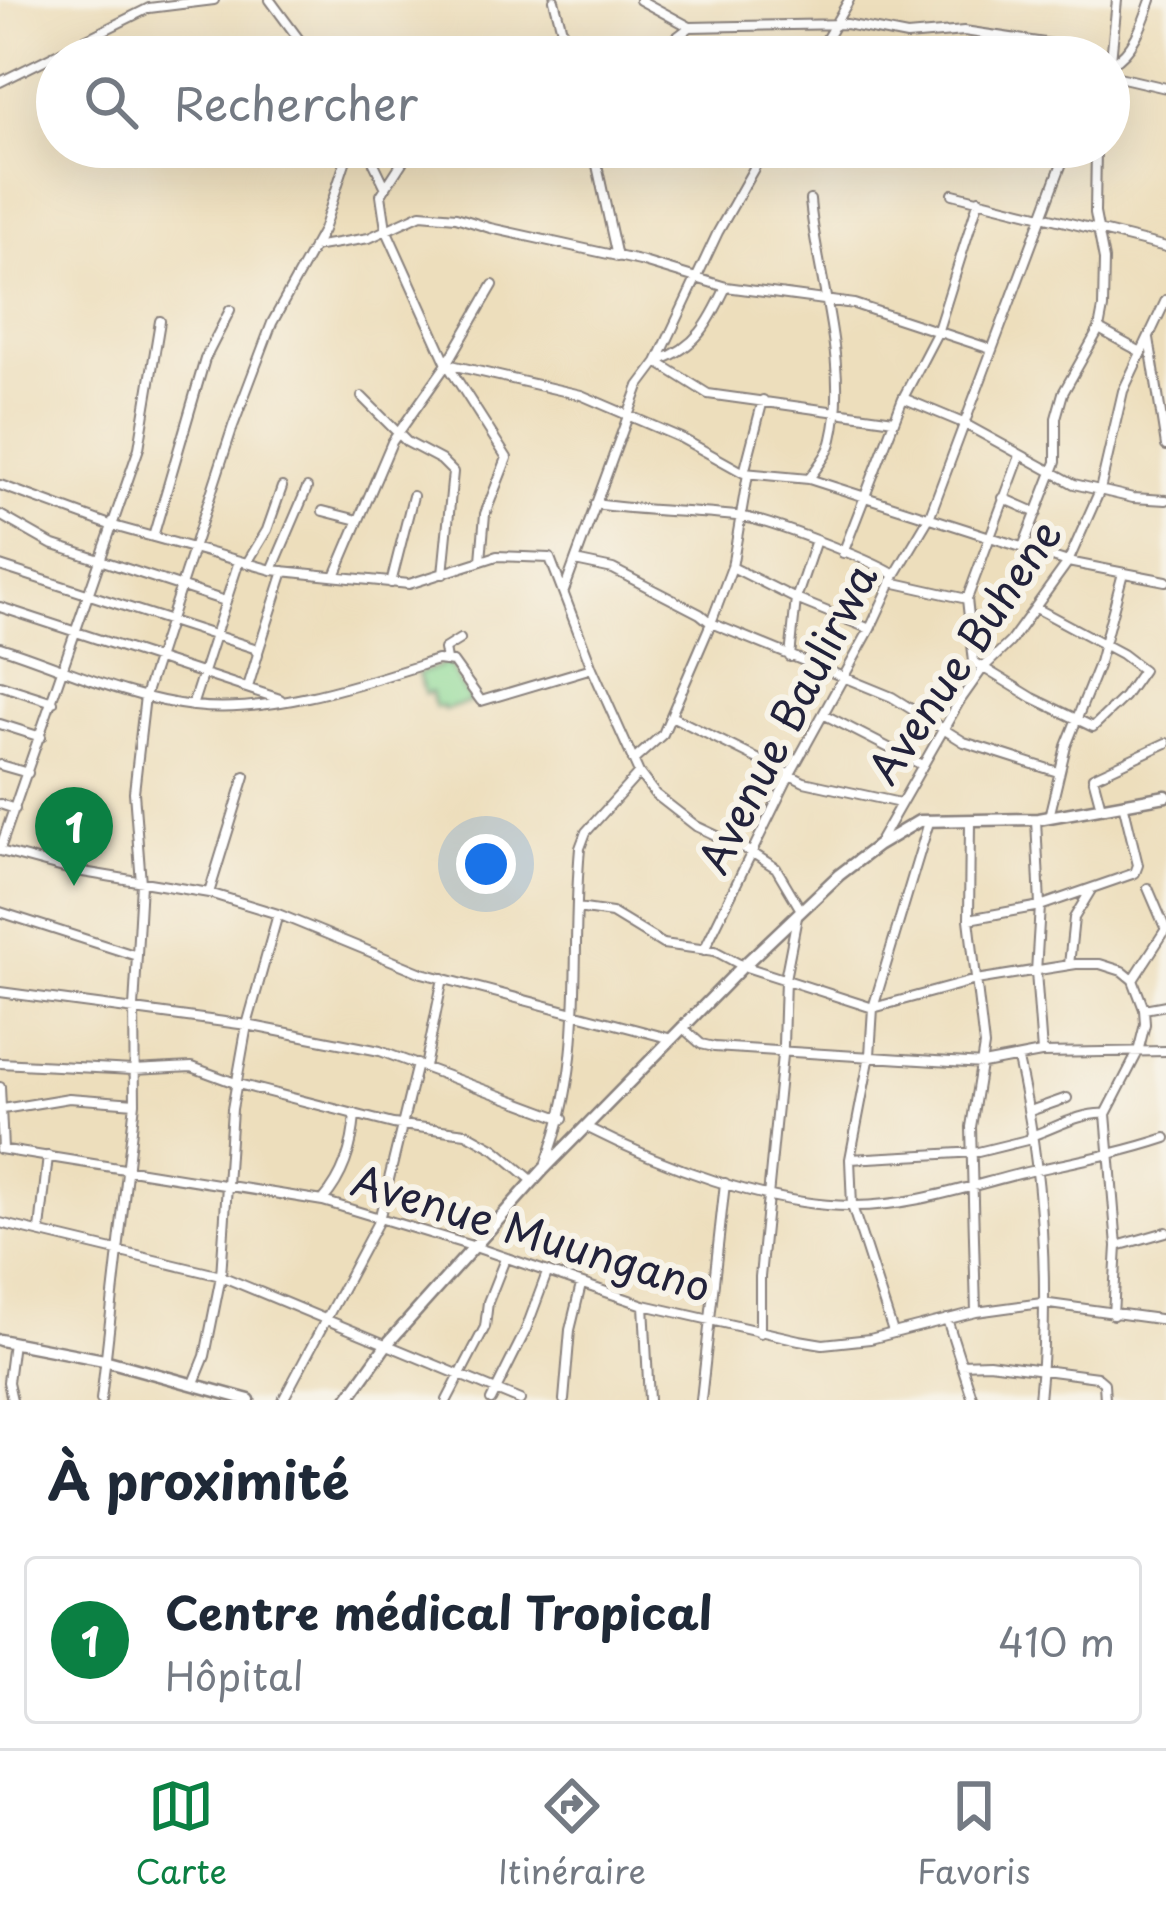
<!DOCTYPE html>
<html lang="fr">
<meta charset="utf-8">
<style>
body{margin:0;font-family:"Playpen Sans",sans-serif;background:#f2f2f3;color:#1f2937}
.you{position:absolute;left:486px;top:864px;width:42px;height:42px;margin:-30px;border:9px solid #fff;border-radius:50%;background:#1a73e8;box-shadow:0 0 0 18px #1a73e833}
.badge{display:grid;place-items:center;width:78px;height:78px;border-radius:50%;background:#0b8043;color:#fff;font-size:39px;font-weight:700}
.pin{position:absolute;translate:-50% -99px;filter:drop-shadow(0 3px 6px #0008)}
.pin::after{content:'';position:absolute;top:63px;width:42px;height:36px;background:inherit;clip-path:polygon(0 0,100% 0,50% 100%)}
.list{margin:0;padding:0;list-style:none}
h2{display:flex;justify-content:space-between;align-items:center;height:156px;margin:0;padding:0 48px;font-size:51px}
h2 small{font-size:39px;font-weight:400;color:#747a83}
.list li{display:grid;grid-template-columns:78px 1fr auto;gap:36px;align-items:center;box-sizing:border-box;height:168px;margin:0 24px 24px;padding:0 24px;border:3px solid #e0e1e3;border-radius:12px}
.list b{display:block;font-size:45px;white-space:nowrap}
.list p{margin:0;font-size:39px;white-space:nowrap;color:#747a83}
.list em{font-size:39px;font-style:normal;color:#747a83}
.icon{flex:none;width:66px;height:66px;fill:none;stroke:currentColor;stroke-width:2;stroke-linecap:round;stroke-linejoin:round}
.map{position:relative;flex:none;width:1166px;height:1400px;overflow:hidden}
.search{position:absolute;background:#fff;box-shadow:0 12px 48px #0002;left:36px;right:36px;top:36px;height:132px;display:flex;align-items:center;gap:30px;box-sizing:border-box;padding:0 42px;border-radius:66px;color:#747a83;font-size:45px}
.sheet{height:348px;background:#fff}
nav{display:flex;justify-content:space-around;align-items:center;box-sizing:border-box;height:168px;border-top:3px solid #e0e1e3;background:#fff;font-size:33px;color:#747a83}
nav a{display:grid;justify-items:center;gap:6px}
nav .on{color:#0b8043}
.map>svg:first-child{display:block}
.green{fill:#8eda97;stroke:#587e69;stroke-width:3}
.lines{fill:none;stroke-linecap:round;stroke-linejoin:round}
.street-casing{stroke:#88807c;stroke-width:12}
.secondary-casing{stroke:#88807c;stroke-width:15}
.street{stroke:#fff;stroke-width:8}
.secondary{stroke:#fff;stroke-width:10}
.labels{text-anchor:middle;stroke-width:12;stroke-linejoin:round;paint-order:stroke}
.street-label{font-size:42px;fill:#22223b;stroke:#f7f3e8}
</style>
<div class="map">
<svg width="1166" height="1400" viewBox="0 0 1166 1400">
<rect width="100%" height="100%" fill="#f7f3e8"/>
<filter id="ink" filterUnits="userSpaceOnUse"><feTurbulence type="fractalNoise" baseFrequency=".00833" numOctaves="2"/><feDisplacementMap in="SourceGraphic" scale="24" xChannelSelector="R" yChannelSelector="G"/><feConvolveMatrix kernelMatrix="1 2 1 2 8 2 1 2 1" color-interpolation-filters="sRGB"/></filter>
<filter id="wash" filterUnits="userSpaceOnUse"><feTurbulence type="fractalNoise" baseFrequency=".004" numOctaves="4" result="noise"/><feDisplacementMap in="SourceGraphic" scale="48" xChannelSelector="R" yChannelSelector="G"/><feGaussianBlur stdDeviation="2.7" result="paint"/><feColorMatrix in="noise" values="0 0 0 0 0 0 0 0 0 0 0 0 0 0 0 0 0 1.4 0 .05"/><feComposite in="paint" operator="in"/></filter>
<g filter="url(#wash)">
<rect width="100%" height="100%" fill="#eddebc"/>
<!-- green -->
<path class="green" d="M 448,663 L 471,702 L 444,710 L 442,706 L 435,708 L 431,692 L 425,694 L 418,674 Z"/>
</g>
<g filter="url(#ink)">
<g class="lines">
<defs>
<path id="street" d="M 270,0 L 312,57
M 554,0 L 569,57
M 640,0 L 690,27 L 846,24 L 907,36 L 964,31 L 1072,47 L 1084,57
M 651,57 L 690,27
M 816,57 L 849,0
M 1112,63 C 1134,51 1143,23 1151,0
M 1110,75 L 1166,88
M 1109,80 L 1117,0
M 0,82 L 149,8 L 214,0
M 360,147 L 371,157 L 385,186
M 412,147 L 381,195 L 386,229 L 447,364 L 507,458 L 485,514 L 481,560
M 593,147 L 617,257
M 953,194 L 1166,247
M 313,247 L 369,238 L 421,214 L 456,217 L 490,228 L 640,261 L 726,287 L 854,304 L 991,349
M 1099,329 L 1141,352
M 1149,338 L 1166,446
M 658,361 C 697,347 709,323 726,287
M 657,362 L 708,394 L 894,420
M 447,364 L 581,395 L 681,438 L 744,473 L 809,479 L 1068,562 L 1166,581
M 362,397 L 407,442 L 441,460 L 453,472 L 443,574
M 903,398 L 963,423 L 1074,484 L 1133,498 L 1166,500
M 1020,456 L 967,599 L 974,662 L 1033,698 L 1093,727 L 1124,697 L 1143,670 L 1122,654 L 1036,608
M 744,473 L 763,400
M 809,479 C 817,467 829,454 832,439 C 850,365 816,273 810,200
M 0,485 L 110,525 L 272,570 L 409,584 L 497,556 L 550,558 L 592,668 L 639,773 L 655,794 L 696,826 L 751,852 L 776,868 L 801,910
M 1003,498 L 1037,513
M 595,504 C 642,511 689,511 736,516 C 764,518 869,559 895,575
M 323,511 L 358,520
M 0,515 L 51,544 L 225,601
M 153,537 L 205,359 L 230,310
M 1023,547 L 1056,462 L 1056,418 L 1063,393 L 1099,329 L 1103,308 L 1104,260 L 1095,213 L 1096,147
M 843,553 L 903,398 L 937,333 L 979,199
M 575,561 L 613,569 L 700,614 L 711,623 L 892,697 L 964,742 L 1058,772
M 247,563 L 267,530 L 282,487
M 0,566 L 254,648 L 258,654 L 248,687
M 732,567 L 796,599 L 870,629
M 272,570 L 307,488
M 335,576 L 392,442 L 447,364 L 493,285
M 891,582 L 967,599
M 391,583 L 413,496
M 564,591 L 639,386 L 657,362 L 718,232 L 766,147
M 0,607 L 280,699
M 0,647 C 63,667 128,699 194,706 C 271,715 364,683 437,660 L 453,662 L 481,701 L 592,668
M 258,652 L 284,571
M 790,657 L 796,599 L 815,543
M 446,660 L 444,649 L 460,639
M 0,685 L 53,702
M 192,706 L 239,561
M 823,714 L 922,765
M 671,716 L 804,782 L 900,803
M 0,724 L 41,737
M 635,759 L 663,734 L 711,623 L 732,567 L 748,474
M 0,765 L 28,773
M 0,804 L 15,809
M 1101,807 L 1093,777 L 1166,743
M 1049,817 L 1066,746 L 1098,666 L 1123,573
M 1036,819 L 1040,906 L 1036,972 L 1042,1052
M 970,822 L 969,919 L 984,1046 L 971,1127 L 976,1312
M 878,844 L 959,702 L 983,668 L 1010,642 L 1068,562 L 1100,490 L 1123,391 L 1166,300
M 0,849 L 139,448 L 160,321
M 0,851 L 71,870 L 209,893 L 278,914 L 422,973 L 672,1039
M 1148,888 L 1166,930
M 209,893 L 245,776
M 577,908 L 612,913 L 663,944 L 715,951 L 743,966 L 873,1008 L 976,980 L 1076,964 L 1100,964 L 1122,971 L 1133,980 L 1144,1009 L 1145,1024 L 1138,1052 L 1106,1114 L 1117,1246 L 1113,1315
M 0,912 L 137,956
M 969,919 L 1040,906 L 1135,873 L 1138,865 L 1123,803
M 704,950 L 790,774 L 870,629 L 895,575 L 929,518 L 1068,147
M 1069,965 L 1074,918 L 1091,890
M 1133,980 L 1166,929
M 0,992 L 247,1025 L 380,1051 L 563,1119
M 1144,1009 L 1166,1005
M 683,1028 L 701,1044 L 714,1047 L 983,1064 L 1041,1053 L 1166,1051
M 1018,1060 C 1043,1168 1050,1290 1039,1400
M 0,1063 L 133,1070 L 192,1067 L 238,1084 L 393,1124 L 466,1133 L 495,1149 L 533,1181
M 425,1067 L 443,978
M 0,1087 L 3,1149
M 3,1109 L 69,1098 L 135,1103
M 1030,1111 L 1067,1098
M 586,1127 C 661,1165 764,1205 850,1206 C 912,1207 972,1185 1031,1171 C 1077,1161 1121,1153 1166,1138
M 1031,1136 C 1055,1128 1081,1112 1106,1114
M 0,1149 L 323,1201 L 472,1246 L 644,1305 L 799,1340 L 823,1344 L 870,1339 L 976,1312 L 1042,1303 L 1166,1320
M 850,1159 L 978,1152 L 1031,1139
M 546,1163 C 587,1056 570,958 580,848 L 586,832 L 639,773
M 323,1200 C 345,1175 353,1146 355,1114
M 0,1223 L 221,1276 L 520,1400
M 40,1230 L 48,1156
M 1117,1246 L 1166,1232
M 644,1305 L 649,1400
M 947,1319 L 973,1400
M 893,1332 L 852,1206 L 850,1159 L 870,1055 L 873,1008 L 929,822
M 760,1333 L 760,1277 L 783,1045 L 785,979 L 797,917
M 961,1364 L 989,1363 L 1097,1377 L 1104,1383 L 1105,1400
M 194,1383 L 205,1356 L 221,1276 L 232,1109 L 247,1025 L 278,914
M 12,1400 L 8,1382 L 13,1342
M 101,1400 L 135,1103 L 134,1008 L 141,883 L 134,792 L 145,696 L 233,426 L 272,323 L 323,230 L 350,147
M 283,1400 L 379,1220 L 417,1064
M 447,1400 L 485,1327 L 488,1302 L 505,1259
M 491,1400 L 525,1332 L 547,1273
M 564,1400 L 570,1330 L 581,1285
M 701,1400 L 725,1183"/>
<path id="secondary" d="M 0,1340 L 104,1360 L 249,1400
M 347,1400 L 387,1344 L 543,1170 L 743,966 L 839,875 L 877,846 L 919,821 L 1038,819 L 1166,796"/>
</defs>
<!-- street casing -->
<use href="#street" class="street-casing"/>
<!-- secondary casing -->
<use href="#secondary" class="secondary-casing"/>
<!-- street -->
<use href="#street" class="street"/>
<!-- secondary -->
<use href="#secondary" class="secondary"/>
</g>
</g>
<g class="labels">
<!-- street labels -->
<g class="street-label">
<text transform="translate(965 652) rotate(-56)" y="15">Avenue Buhene</text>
<text transform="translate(788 719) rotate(-63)" y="15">Avenue Baulirwa</text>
<text transform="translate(531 1234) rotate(17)" y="15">Avenue Muungano</text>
</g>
</g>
</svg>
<div class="you"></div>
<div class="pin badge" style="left:74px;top:886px">1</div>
<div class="search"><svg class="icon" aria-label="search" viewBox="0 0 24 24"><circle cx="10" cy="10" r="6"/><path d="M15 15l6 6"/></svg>Rechercher</div>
</div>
<section class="sheet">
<h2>À proximité<small></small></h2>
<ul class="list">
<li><span class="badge">1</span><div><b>Centre médical Tropical</b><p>Hôpital</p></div><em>410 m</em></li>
</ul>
</section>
<nav>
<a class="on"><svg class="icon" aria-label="map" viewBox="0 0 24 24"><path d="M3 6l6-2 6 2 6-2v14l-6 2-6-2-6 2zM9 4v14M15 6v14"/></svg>Carte</a>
<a><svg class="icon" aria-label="directions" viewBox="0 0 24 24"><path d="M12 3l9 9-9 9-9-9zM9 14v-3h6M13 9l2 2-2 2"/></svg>Itinéraire</a>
<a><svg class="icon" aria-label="saved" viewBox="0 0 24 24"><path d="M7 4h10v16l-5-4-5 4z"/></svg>Favoris</a>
</nav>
